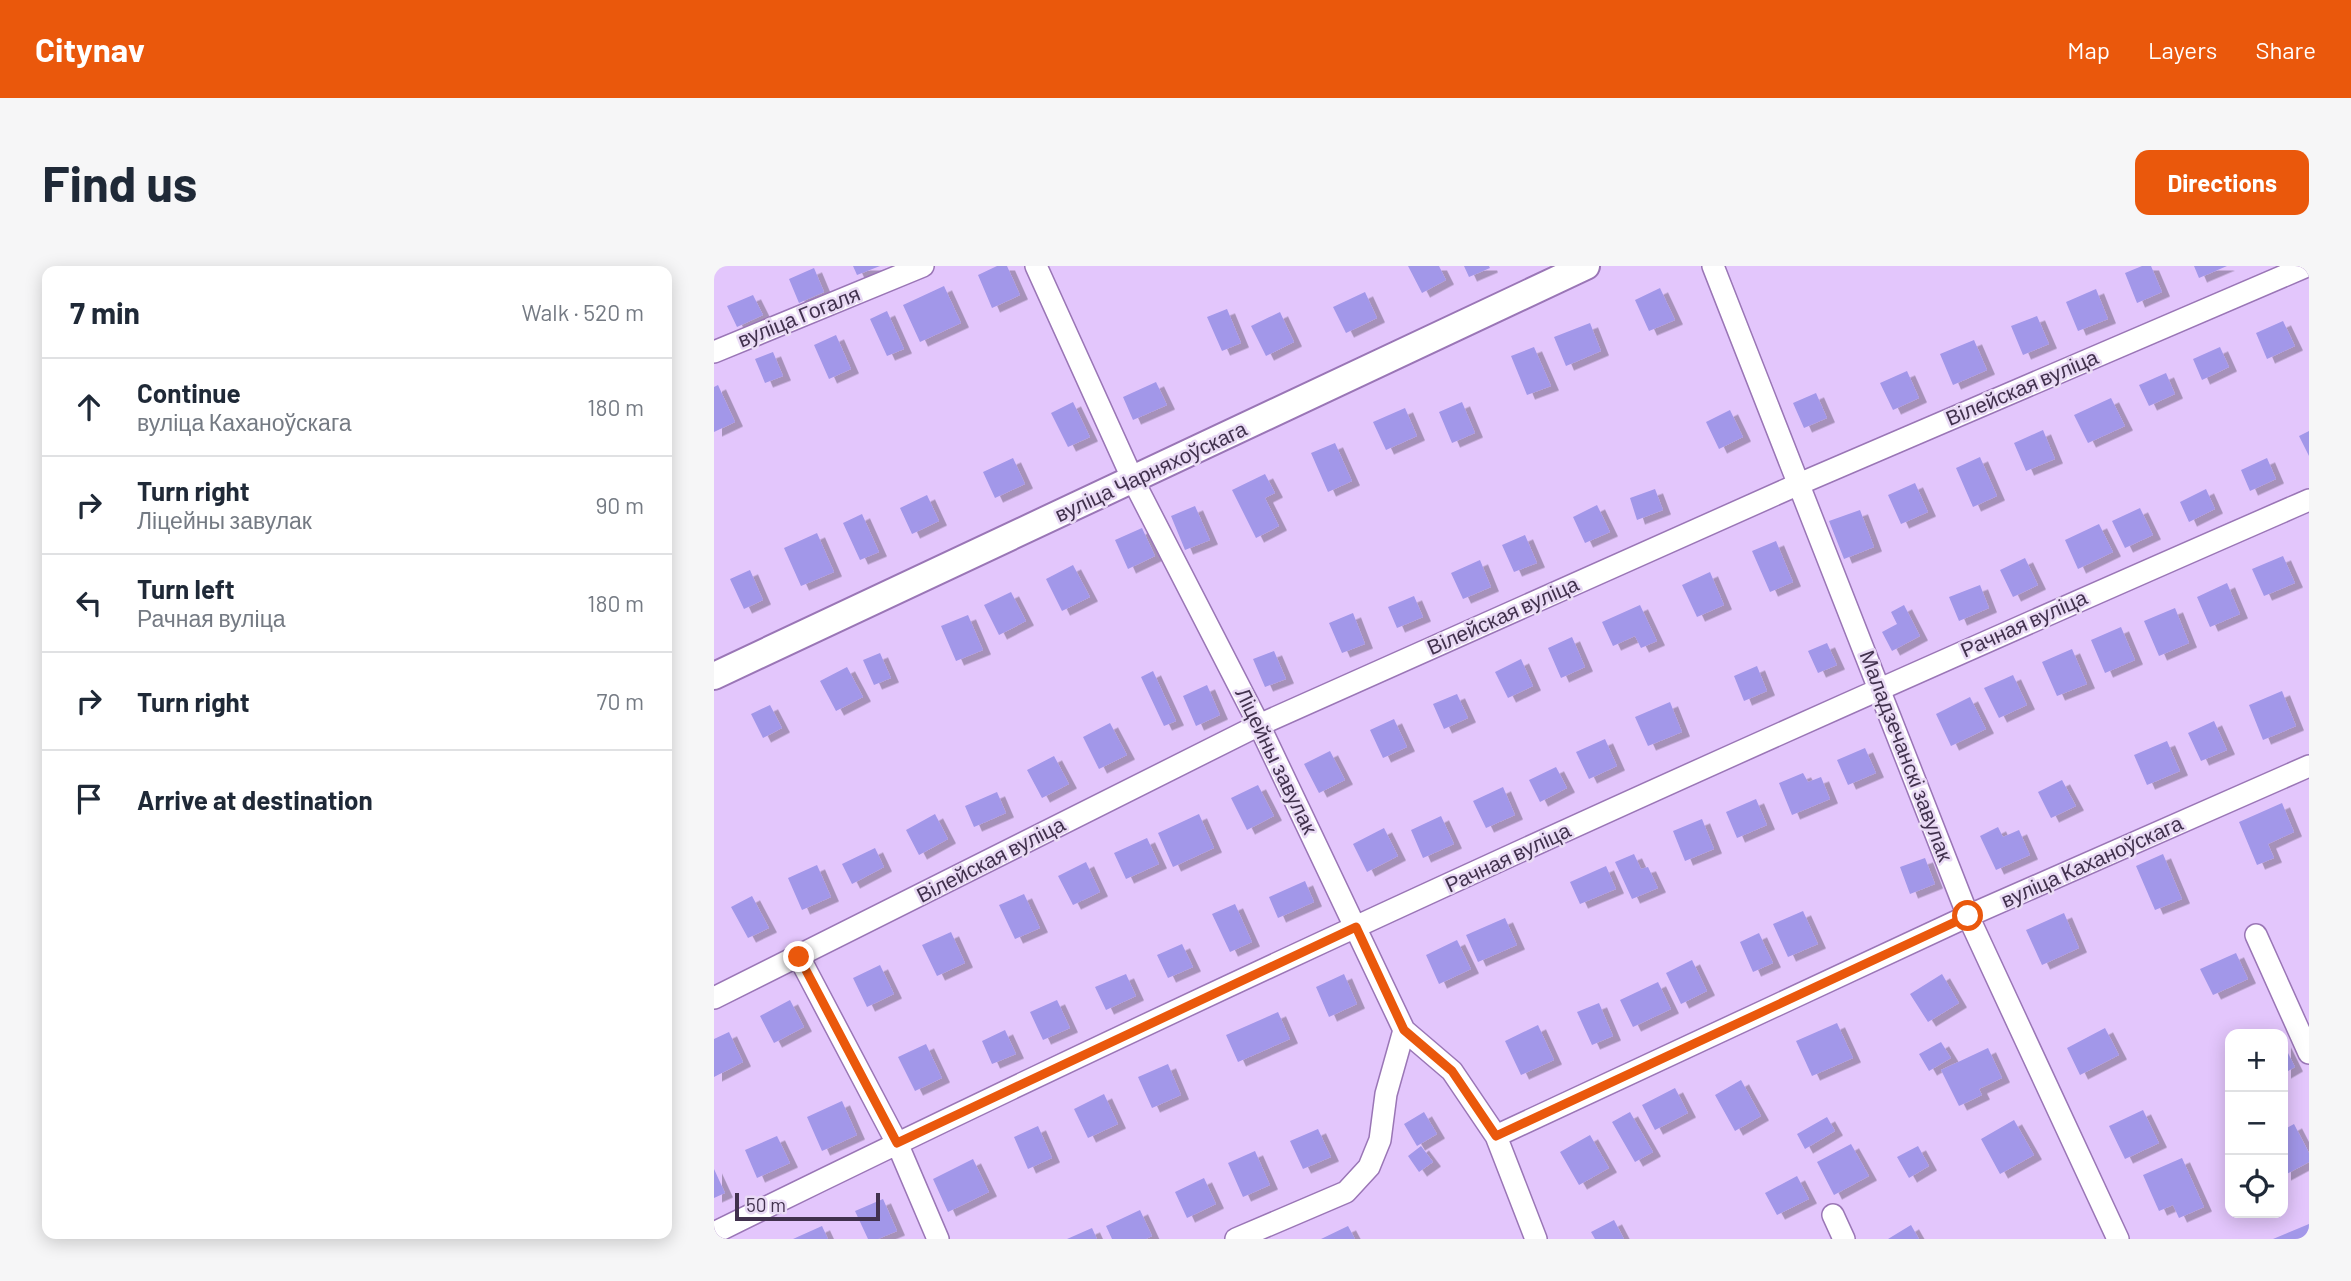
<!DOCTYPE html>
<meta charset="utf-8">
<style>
body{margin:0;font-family:Barlow,sans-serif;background:#f6f6f7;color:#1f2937}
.controls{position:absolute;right:21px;bottom:21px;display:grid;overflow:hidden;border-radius:14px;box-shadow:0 4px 18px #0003}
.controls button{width:63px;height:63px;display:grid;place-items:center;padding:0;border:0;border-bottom:2px solid #e0e1e3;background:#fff;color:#1f2937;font:35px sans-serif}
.scale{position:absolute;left:21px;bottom:18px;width:145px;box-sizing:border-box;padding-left:7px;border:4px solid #41314d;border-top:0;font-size:19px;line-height:24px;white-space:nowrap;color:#41314d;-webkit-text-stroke:5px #e9daf5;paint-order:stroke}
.stop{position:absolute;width:21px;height:21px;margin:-16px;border:5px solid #ea580c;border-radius:50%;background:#fff}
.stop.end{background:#ea580c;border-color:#fff;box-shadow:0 2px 7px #0008}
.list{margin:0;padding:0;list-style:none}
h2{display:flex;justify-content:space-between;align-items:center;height:91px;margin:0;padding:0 28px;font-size:30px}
h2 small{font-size:23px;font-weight:400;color:#747a83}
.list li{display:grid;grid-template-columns:46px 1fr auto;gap:21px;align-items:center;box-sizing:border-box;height:98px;padding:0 28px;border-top:2px solid #e0e1e3}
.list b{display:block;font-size:26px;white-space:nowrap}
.list p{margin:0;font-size:23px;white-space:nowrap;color:#747a83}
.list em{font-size:23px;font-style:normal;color:#747a83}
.icon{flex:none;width:38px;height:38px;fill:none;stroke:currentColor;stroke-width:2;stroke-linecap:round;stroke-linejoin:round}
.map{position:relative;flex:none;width:1595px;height:973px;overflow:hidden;border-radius:14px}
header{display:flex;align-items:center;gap:42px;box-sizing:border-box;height:98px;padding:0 35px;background:#ea580c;color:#fff}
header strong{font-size:33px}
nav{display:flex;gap:38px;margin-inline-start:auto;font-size:24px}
.intro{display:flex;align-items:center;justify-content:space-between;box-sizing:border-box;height:168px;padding:0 42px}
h1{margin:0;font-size:49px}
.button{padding:18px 32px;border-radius:14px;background:#ea580c;color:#fff;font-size:24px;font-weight:700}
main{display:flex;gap:42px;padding:0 42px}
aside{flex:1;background:#fff;border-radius:14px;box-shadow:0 4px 18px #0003}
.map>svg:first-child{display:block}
.building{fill:#a297e9;filter:url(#shadow)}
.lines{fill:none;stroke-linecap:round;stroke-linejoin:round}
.minor-casing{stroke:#9a76b6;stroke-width:24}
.major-casing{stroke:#9a76b6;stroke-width:30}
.minor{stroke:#fff;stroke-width:21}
.major{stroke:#fff;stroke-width:26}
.route{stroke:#ea580c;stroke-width:9}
.labels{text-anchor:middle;stroke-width:5;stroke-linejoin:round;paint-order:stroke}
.street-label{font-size:21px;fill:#41314d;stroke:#e9daf5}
</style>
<header>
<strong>Citynav</strong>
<nav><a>Map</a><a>Layers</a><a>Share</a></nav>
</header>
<div class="intro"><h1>Find us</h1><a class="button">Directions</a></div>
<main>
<aside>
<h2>7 min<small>Walk · 520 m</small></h2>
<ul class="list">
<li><svg class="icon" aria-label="ahead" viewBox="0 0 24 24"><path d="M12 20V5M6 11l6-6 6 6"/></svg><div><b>Continue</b><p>вуліца Каханоўскага</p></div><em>180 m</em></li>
<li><svg class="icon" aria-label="right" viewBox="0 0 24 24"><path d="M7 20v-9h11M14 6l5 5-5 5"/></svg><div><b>Turn right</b><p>Ліцейны завулак</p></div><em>90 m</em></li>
<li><svg class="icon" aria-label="left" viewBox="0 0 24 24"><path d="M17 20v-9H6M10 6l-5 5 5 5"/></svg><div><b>Turn left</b><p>Рачная вуліца</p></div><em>180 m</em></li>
<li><svg class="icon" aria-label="right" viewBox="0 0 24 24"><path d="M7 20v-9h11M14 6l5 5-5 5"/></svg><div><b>Turn right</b></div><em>70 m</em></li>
<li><svg class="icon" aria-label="arrive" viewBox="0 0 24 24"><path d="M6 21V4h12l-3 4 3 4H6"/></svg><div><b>Arrive at destination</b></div></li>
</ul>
</aside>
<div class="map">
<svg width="1595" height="973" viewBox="0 0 1595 973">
<defs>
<filter id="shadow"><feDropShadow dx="8" dy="4.5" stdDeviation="0" flood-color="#0004"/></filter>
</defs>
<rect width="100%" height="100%" fill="#e3c6fc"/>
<!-- building -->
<path class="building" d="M 139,0 L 166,0 L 143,9 Z
M 283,0 L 293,0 L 306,29 L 278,42 L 264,9 Z
M 694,0 L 725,0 L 732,14 L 708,27 Z
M 750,0 L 775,0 L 776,2 L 755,11 Z
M 1428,0 L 1437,0 L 1448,26 L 1423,37 L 1411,7 Z
M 1480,0 L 1513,0 L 1485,12 Z
M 100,2 L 110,26 L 85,37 L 75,13 Z
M 230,20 L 247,57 L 206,76 L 189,39 Z
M 946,22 L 961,54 L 935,65 L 921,34 Z
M 1382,23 L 1394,53 L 1364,65 L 1352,36 Z
M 651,26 L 663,52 L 632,67 L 619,41 Z
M 39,29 L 49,49 L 23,61 L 13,40 Z
M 513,43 L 527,77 L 508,85 L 493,51 Z
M 173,45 L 190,83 L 173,90 L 156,53 Z
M 566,46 L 580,76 L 552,90 L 537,60 Z
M 1323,50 L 1335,78 L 1309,89 L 1297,60 Z
M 1569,55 L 1581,80 L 1553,93 L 1542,67 Z
M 876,57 L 887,85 L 852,100 L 840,71 Z
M 122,69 L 137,103 L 115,113 L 100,79 Z
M 1260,74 L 1273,104 L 1239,119 L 1226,88 Z
M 820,81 L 837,120 L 813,129 L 797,90 Z
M 1506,81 L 1515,101 L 1488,114 L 1479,93 Z
M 59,86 L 69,110 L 51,117 L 41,93 Z
M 1193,105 L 1205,132 L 1179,144 L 1166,117 Z
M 1452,107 L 1461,128 L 1435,140 L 1425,119 Z
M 442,116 L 453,139 L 419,154 L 409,131 Z
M 4,119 L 21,156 L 0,166 L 0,121 Z
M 1102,127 L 1113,152 L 1090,162 L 1079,137 Z
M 1397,132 L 1411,160 L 1374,177 L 1360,149 Z
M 359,136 L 376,171 L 354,181 L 337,147 Z
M 748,136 L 761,167 L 738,177 L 725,146 Z
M 691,142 L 703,170 L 672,184 L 659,156 Z
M 1016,144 L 1029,171 L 1005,183 L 992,156 Z
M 1329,164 L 1341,193 L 1312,205 L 1300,177 Z
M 1595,165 L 1595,190 L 1585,170 Z
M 621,177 L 638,215 L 614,226 L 597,187 Z
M 1266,191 L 1283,230 L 1259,241 L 1242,202 Z
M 299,192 L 311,218 L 281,232 L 269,206 Z
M 1553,192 L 1562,213 L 1536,225 L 1527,204 Z
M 551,208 L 561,227 L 551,232 L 565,260 L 542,272 L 518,224 Z
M 1201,217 L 1214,246 L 1187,258 L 1174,229 Z
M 941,223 L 949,244 L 923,254 L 916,232 Z
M 1492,223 L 1501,243 L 1475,256 L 1466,236 Z
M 213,229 L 225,255 L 198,268 L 186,242 Z
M 883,239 L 896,266 L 871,277 L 859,251 Z
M 481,240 L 496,274 L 471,284 L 457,250 Z
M 1426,242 L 1439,269 L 1411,282 L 1398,255 Z
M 1146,244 L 1160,281 L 1130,293 L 1115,255 Z
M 148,248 L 165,286 L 146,294 L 129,257 Z
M 1385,258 L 1399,286 L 1364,303 L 1351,274 Z
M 428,262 L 441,290 L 414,303 L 401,274 Z
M 103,267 L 120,306 L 87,320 L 70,282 Z
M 811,269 L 823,297 L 800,306 L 788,279 Z
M 1062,275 L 1079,316 L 1056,326 L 1038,285 Z
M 1569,290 L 1581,317 L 1550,330 L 1538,303 Z
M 1311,292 L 1324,319 L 1299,331 L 1286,304 Z
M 766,294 L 777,321 L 749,333 L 737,307 Z
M 359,299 L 376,331 L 348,345 L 332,313 Z
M 36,304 L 49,334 L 30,343 L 16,313 Z
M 996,306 L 1010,339 L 983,351 L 968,319 Z
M 1513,317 L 1526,348 L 1496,361 L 1483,331 Z
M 1266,319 L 1275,342 L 1245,355 L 1235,331 Z
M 297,326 L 312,355 L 285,369 L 270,339 Z
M 700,330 L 709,351 L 683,362 L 674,341 Z
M 926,339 L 943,375 L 927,382 L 921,370 L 899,380 L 888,356 Z
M 1190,339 L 1206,370 L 1178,385 L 1168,366 L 1183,358 L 1177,346 Z
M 1461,342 L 1475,377 L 1445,390 L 1430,355 Z
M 639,347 L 651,378 L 628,387 L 615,357 Z
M 254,349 L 269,384 L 242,395 L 227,360 Z
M 1407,361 L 1421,394 L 1391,407 L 1377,374 Z
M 858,371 L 871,401 L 847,412 L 834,382 Z
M 1113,377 L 1123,399 L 1104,407 L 1094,385 Z
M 1358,383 L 1373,418 L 1343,430 L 1328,396 Z
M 560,385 L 572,413 L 551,421 L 539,393 Z
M 166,387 L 177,412 L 160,419 L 149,394 Z
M 807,393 L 819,420 L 794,432 L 781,406 Z
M 1043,400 L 1053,425 L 1030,435 L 1020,410 Z
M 133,401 L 149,431 L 122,445 L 106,415 Z
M 439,405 L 462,455 L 450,460 L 427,411 Z
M 1299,409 L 1313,439 L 1285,452 L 1270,422 Z
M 493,419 L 506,449 L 482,460 L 469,430 Z
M 1568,425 L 1582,460 L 1549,474 L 1535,439 Z
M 743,428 L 754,452 L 730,463 L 719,438 Z
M 1256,431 L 1272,463 L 1237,480 L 1222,448 Z
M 956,436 L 968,466 L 934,480 L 921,451 Z
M 56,439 L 68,462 L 49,472 L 37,448 Z
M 680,453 L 693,481 L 669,492 L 656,464 Z
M 1500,455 L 1513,484 L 1487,495 L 1474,467 Z
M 396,457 L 413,489 L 385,503 L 369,471 Z
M 891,473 L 903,500 L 875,513 L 862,486 Z
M 1453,475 L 1466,505 L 1433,519 L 1420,489 Z
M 1151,482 L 1162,507 L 1134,519 L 1123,494 Z
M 616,485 L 631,514 L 605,527 L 590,498 Z
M 340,490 L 355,518 L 328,532 L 313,504 Z
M 842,501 L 853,522 L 826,536 L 815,514 Z
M 1089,507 L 1094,516 L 1107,511 L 1116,533 L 1078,549 L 1065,517 Z
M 1348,514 L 1362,540 L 1337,552 L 1324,526 Z
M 544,519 L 560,550 L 533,564 L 517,532 Z
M 789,521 L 801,549 L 772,562 L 759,535 Z
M 283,526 L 292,547 L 260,561 L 251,540 Z
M 1042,533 L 1053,559 L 1023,572 L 1012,546 Z
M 1568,537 L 1580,566 L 1554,578 L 1560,592 L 1543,599 L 1525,556 Z
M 221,548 L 234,573 L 205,589 L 192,564 Z
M 485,548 L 500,582 L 459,601 L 444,567 Z
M 727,550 L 740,578 L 709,592 L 697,564 Z
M 988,553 L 1000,583 L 971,595 L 959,565 Z
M 1284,561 L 1289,571 L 1305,564 L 1316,589 L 1282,604 L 1266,570 Z
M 670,562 L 684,590 L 653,606 L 639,578 Z
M 433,572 L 445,598 L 412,613 L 400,587 Z
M 161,582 L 170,601 L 138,618 L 128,598 Z
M 920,588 L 927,603 L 934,601 L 944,622 L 918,633 L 901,596 Z
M 1449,588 L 1468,633 L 1441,644 L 1422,600 Z
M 1211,592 L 1221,618 L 1196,628 L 1186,601 Z
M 372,596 L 386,626 L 359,639 L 344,610 Z
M 103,599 L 117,631 L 88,644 L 74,612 Z
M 892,600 L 902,623 L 866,638 L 856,616 Z
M 591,615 L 600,636 L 564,652 L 555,631 Z
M 310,628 L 326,662 L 301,673 L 285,639 Z
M 38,630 L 55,662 L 34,672 L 17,641 Z
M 521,638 L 538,676 L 516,686 L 498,648 Z
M 1089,645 L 1104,678 L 1074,691 L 1059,658 Z
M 1350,647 L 1365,682 L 1328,699 L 1312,664 Z
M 791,652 L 803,679 L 764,696 L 752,669 Z
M 237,666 L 251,697 L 223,710 L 208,679 Z
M 1045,667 L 1059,697 L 1039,706 L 1026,676 Z
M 743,674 L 757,703 L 725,718 L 712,689 Z
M 468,678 L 479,701 L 454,712 L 443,689 Z
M 1522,687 L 1534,713 L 1499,729 L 1486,703 Z
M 978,694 L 993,725 L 967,738 L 952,707 Z
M 166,699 L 180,728 L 153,741 L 139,712 Z
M 412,708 L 422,730 L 392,744 L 381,721 Z
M 630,708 L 643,738 L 615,751 L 602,721 Z
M 1228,708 L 1245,737 L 1214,756 L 1196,728 Z
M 944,716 L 957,743 L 919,761 L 906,734 Z
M 76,734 L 90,761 L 60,777 L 46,750 Z
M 343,734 L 356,762 L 329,774 L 316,746 Z
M 885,737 L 899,770 L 878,779 L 863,746 Z
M 564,746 L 576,773 L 524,796 L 512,769 Z
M 1123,757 L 1139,792 L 1098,810 L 1082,775 Z
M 824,759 L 840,794 L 807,809 L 791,775 Z
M 1391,762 L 1405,789 L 1366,809 L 1353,782 Z
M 291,764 L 302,788 L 278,798 L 268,775 Z
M 15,766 L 29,796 L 0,811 L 0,773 Z
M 1227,776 L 1237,792 L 1215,805 L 1205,788 Z
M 1569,777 L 1581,801 L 1569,808 Z
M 212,778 L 228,812 L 201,825 L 184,791 Z
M 1274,782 L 1288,812 L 1265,823 L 1268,829 L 1245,840 L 1227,804 Z
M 454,798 L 467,829 L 438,842 L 424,811 Z
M 1027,814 L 1047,850 L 1021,865 L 1001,829 Z
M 961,822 L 974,847 L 941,864 L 928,839 Z
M 390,828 L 404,858 L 374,872 L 360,843 Z
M 128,835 L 143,869 L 108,885 L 93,851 Z
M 1429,844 L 1445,877 L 1411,893 L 1395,860 Z
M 710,846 L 723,868 L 703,880 L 690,858 Z
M 916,846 L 939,886 L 921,896 L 898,856 Z
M 1113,851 L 1121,865 L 1091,883 L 1083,868 Z
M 1300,854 L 1320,889 L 1286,908 L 1267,873 Z
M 1580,858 L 1595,887 L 1595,896 L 1569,910 L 1569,864 Z
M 324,860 L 338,892 L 314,903 L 300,871 Z
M 604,863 L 617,891 L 589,903 L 576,875 Z
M 876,869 L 895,902 L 865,919 L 846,886 Z
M 63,870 L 76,897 L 43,912 L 31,884 Z
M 1137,878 L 1155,910 L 1120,929 L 1103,896 Z
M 707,880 L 719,896 L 705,906 L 694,890 Z
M 1204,880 L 1215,900 L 1195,912 L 1183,891 Z
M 541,885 L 556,919 L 529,931 L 514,897 Z
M 1468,892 L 1490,941 L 1465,952 L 1459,939 L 1445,945 L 1429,909 Z
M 259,893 L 275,926 L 234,946 L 219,913 Z
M 0,903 L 11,927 L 0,932 Z
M 1083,910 L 1095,933 L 1063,949 L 1051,927 Z
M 490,912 L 502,938 L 473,952 L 461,926 Z
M 169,933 L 183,965 L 164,973 L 154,973 L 141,945 Z
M 426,944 L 438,970 L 432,973 L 398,973 L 392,960 Z
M 900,954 L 910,973 L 881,973 L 877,966 Z
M 1595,958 L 1595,973 L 1559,973 Z
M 1197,959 L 1205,973 L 1174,973 Z
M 108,960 L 114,973 L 79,973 Z
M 634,960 L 641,973 L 607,973 Z
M 378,962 L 383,973 L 353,973 Z"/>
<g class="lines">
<defs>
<path id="minor" d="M 322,0 L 419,214 L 545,459 L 690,764 L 738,805 L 782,870 L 822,973
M 999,0 L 1254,650 L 1404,973
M 0,86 L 209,0
M 1542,669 L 1595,787
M 85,691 L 183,877 L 224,973
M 0,732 L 545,459 L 1085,218 L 1593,0
M 782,870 L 1254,650 L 1595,500
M 1119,949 L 1130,973
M 0,967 C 525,708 1059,468 1595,234
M 522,973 L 632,926 L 655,901 L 666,874 L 672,828 L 690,764"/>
<path id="major" d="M 0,410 L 872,0"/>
</defs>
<!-- minor casing -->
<use href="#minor" class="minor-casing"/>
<!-- major casing -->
<use href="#major" class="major-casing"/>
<!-- minor -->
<use href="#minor" class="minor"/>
<!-- major -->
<use href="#major" class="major"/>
</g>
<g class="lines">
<!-- route -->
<path class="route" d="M 85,691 L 183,877 L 642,661 L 690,764 L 738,805 L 782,870 L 1254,650"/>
</g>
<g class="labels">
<!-- street labels -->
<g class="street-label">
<text transform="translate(85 51) rotate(-22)" y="7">вуліца Гогаля</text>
<text transform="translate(1308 122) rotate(-23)" y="7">Вілейская вуліца</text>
<text transform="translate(437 206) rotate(-25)" y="7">вуліца Чарняхоўскага</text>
<text transform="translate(789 350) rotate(-24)" y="7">Вілейская вуліца</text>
<text transform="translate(1310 358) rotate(-24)" y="7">Рачная вуліца</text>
<text transform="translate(1192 490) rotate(69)" y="7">Маладзечанскі завулак</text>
<text transform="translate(562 495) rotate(64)" y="7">Ліцейны завулак</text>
<text transform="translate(794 592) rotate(-25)" y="7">Рачная вуліца</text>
<text transform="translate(277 594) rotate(-27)" y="7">Вілейская вуліца</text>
<text transform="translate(1378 596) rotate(-24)" y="7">вуліца Каханоўскага</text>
</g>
</g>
</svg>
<div class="controls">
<button>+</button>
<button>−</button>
<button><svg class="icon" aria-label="locate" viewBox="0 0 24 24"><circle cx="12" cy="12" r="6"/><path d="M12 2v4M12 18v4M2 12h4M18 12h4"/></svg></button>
</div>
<div class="scale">50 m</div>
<div class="stop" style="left:1254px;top:650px"></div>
<div class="stop end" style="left:85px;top:691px"></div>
</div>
</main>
